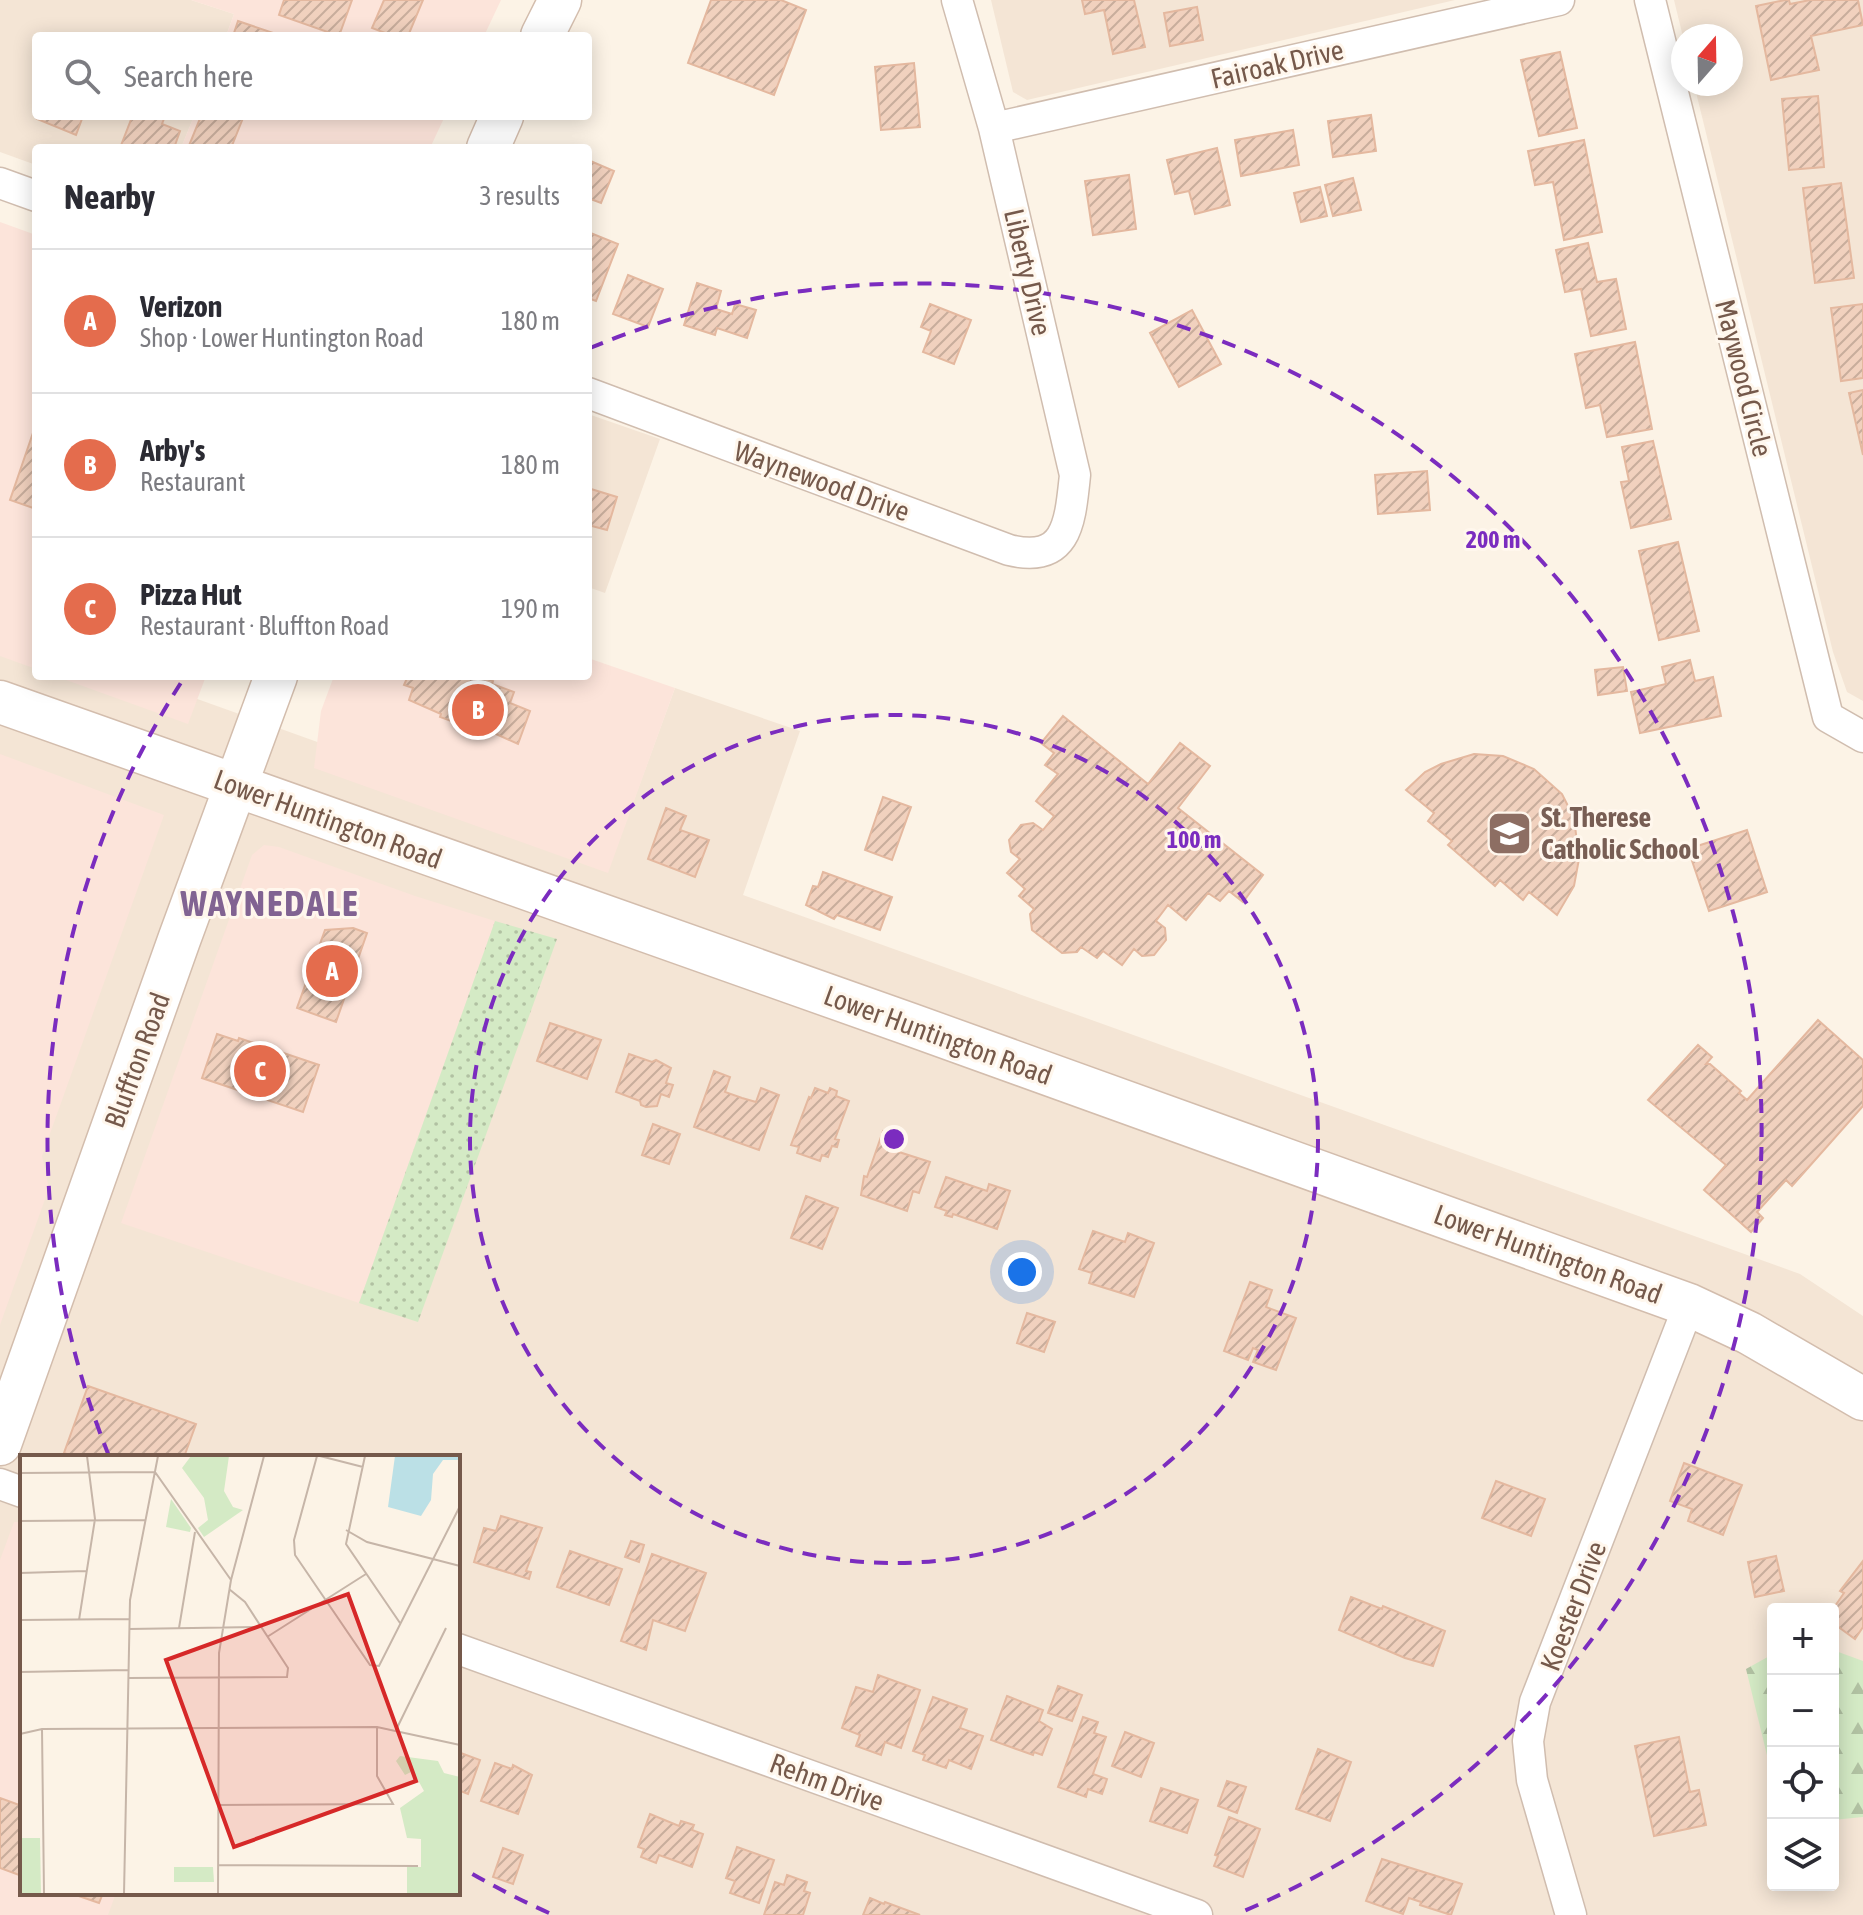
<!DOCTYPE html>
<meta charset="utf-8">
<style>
body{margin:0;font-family:"Asap Condensed",sans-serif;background:#f2f2f3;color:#2b2b33}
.controls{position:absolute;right:24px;bottom:24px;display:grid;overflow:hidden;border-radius:8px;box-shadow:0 4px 20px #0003}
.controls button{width:72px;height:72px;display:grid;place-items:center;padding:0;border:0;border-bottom:2px solid #e1e1e2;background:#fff;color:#2b2b33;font:40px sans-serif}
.compass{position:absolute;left:1671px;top:24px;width:72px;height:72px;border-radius:50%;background:#fff;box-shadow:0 4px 20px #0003;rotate:20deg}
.you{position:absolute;left:1022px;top:1272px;width:28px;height:28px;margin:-20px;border:6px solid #fff;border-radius:50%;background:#1a73e8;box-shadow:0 0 0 12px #1a73e833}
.badge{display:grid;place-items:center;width:52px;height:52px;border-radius:50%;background:#e46c4d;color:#fff;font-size:26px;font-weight:700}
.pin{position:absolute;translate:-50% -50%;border:4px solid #fff;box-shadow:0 2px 8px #0006}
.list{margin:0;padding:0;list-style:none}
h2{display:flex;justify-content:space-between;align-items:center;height:104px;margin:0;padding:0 32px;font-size:34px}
h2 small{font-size:26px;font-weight:400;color:#7c7c81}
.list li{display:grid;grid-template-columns:52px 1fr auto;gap:24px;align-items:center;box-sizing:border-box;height:144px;padding:0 32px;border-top:2px solid #e1e1e2}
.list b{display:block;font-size:30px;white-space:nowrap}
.list p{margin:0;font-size:26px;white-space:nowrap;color:#7c7c81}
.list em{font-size:26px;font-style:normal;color:#7c7c81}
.icon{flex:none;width:44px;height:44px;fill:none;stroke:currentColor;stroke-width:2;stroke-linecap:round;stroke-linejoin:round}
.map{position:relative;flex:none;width:1863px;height:1915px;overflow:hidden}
.search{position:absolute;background:#fff;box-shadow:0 4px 20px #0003;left:32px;top:32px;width:560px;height:88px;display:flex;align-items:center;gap:20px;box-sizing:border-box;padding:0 28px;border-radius:8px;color:#7c7c81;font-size:30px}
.panel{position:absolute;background:#fff;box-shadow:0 4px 20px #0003;left:32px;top:144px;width:560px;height:536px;border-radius:8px}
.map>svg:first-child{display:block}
.residential{fill:#f4e5d5;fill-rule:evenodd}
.commercial{fill:#fce4da}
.grass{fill:url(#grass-dots)}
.forest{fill:url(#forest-firs)}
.building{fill:url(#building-hatch);stroke:#e4b89f;stroke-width:2}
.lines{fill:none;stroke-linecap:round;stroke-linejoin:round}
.street-casing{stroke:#d0bdaf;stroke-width:33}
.secondary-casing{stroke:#d3bdad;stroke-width:45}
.street{stroke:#fff;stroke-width:30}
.secondary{stroke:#fff;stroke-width:42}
.ring{fill:none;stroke:#7b2cbf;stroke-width:4;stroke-dasharray:14 10}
.labels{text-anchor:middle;stroke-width:6;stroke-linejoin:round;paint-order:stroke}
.street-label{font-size:28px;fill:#75594b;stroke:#fff7ed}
.education-label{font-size:28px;font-weight:bold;fill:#785e54;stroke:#fff7ed;text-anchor:start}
.district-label{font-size:36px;font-weight:bold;letter-spacing:2px;fill:#816392;stroke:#fff7ed}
.inset-road{fill:none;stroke:#c6b5a8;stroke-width:2}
.view{fill:#d62828;fill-opacity:0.15;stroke:#d62828;stroke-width:4}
.inset-edge{fill:none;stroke:#75594b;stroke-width:4}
.centre{fill:#7b2cbf;stroke:#fff7ed;stroke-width:4}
.ring-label{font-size:24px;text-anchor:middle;font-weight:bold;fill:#7b2cbf;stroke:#fff7ed;stroke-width:6;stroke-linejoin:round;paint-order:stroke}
</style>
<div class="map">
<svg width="1863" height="1915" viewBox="0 0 1863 1915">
<defs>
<pattern id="grass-dots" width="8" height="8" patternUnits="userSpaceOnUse" patternTransform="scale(2)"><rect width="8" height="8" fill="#d4eac5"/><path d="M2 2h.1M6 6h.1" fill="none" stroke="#b1c1a2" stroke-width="1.8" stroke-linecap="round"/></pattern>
<pattern id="forest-firs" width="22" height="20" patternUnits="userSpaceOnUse" patternTransform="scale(2)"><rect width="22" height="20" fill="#d4eac5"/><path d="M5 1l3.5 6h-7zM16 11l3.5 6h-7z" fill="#b1c1a2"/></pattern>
<pattern id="building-hatch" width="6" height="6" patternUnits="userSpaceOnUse" patternTransform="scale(2)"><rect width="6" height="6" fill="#f1d1be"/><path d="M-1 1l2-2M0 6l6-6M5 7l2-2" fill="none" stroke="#c8ad9c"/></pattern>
</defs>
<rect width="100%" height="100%" fill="#fcf3e6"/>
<!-- residential -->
<path class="residential" d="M 0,0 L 191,0 L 234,14 L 226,36 L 36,36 L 36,116 L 194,116 L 181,148 L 36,148 L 36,165 L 0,152 Z
M 991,0 L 1455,0 L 1027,100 L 1013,92 Z
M 1674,0 L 1863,0 L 1863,701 L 1847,692 L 1833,652 L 1694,84 L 1731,84 L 1731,36 L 1683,37 Z
M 588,414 L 660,439 L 605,593 L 588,587 Z
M 0,628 L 36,641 L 36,676 L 133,676 L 616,849 L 675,688 L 800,731 L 743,895 L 1800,1274 L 1863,1316 L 1863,1915 L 0,1915 ZM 22,1457 L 458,1457 L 458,1893 L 22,1893 ZM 1773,1609 L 1833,1609 L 1833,1885 L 1773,1885 Z"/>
<!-- commercial -->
<path class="commercial" d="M 191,0 L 501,0 L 484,36 L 226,36 L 234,14 Z
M 194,116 L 445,116 L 430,148 L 181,148 Z
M 0,222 L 36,235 L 36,669 L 0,656 Z
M 588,658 L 675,688 L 608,873 L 314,768 L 321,711 L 334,676 L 588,676 Z
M 55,676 L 206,676 L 188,724 Z
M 0,754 L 164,815 L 42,1156 L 49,1188 L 0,1325 Z
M 264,845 L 279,847 L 415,896 L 495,921 L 359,1303 L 121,1223 L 252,855 Z
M 14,1522 L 22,1522 L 22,1893 L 116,1893 L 108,1915 L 0,1915 L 0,1560 Z"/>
<!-- grass -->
<path class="grass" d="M 495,921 L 557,939 L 418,1322 L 359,1303 Z"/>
<!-- forest -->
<path class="forest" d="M 1833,1650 L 1863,1661 L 1863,1817 L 1833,1820 Z
M 1773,1654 L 1773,1780 L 1746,1669 Z"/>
<!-- building -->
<path class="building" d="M 284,0 L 352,0 L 339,36 L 279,15 Z
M 384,0 L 423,0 L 408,36 L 393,36 L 372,28 Z
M 711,0 L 781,0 L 806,10 L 774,95 L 688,63 Z
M 1082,0 L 1134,0 L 1145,47 L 1113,54 L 1104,10 L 1085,14 Z
M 1785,0 L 1789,0 L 1790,4 L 1810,0 L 1858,0 L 1863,25 L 1811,36 L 1819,70 L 1771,80 L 1756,6 Z
M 1197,7 L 1203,40 L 1170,46 L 1164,13 Z
M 238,21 L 282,36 L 233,36 Z
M 1560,52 L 1577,128 L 1539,136 L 1521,60 Z
M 914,63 L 920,127 L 881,130 L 875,67 Z
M 1818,96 L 1824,167 L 1789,170 L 1782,99 Z
M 1371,115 L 1376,151 L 1333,157 L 1328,121 Z
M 38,116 L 83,116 L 76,135 L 37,119 Z
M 130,116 L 165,116 L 162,124 L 180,131 L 174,148 L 158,146 L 157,148 L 120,148 L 132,117 Z
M 201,116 L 243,118 L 231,148 L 188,148 Z
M 1293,130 L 1299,165 L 1241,176 L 1235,140 Z
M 1584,140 L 1602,232 L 1564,240 L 1553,182 L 1535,185 L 1528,151 Z
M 1217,148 L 1230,205 L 1195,214 L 1189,191 L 1175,194 L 1167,160 Z
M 588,160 L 614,171 L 601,203 L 588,198 Z
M 1129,175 L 1136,229 L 1093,235 L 1085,181 Z
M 1353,178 L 1361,210 L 1333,216 L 1325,185 Z
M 1841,183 L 1854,278 L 1815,283 L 1803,188 Z
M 1320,187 L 1327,216 L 1301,222 L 1294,193 Z
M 588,232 L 618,244 L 596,301 L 588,298 Z
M 1588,243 L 1597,282 L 1616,279 L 1626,329 L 1591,336 L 1581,289 L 1565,292 L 1556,250 Z
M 628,275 L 663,289 L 648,327 L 613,314 Z
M 697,283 L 721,291 L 716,309 L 732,314 L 735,304 L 756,310 L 747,338 L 717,328 L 715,335 L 684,325 Z
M 930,304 L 971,320 L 954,364 L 923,352 L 931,331 L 921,327 Z
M 1863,304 L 1863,378 L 1841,381 L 1831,308 Z
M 1192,310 L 1221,364 L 1179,387 L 1150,333 Z
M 1635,342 L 1652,429 L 1607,437 L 1600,405 L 1586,408 L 1575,354 Z
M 1863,390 L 1863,455 L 1849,393 Z
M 36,424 L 36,509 L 10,500 Z
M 1653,441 L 1671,519 L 1631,528 L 1621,482 L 1629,481 L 1622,447 Z
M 1427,471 L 1430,510 L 1378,514 L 1375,475 Z
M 591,489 L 617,497 L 607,530 L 588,525 L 588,498 Z
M 1678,542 L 1699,631 L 1659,640 L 1639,551 Z
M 1690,660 L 1695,681 L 1713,677 L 1721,716 L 1640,733 L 1631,692 L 1666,684 L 1662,667 Z
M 1623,667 L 1627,691 L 1598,695 L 1595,670 Z
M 408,676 L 480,676 L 493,681 L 492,684 L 514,692 L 510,703 L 530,711 L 518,744 L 485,729 L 484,733 L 440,717 L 441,714 L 409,700 L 413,688 L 404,685 Z
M 1063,716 L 1148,784 L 1180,743 L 1210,766 L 1178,808 L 1263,875 L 1243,902 L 1229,891 L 1220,901 L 1208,893 L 1186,920 L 1168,905 L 1156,921 L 1165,928 L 1166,940 L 1154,955 L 1142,956 L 1134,949 L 1122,965 L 1103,951 L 1097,958 L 1081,947 L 1077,952 L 1062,953 L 1032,930 L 1030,914 L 1034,909 L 1019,896 L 1025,889 L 1007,873 L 1020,859 L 1011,852 L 1009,840 L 1021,825 L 1033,823 L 1043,830 L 1054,816 L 1036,801 L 1058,774 L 1045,765 L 1054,753 L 1041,743 Z
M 1474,754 L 1503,756 L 1534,769 L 1562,794 L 1569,808 L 1575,826 L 1579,859 L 1574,886 L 1557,915 L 1529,892 L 1523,900 L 1500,880 L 1495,886 L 1448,845 L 1452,841 L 1428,821 L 1434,813 L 1406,790 L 1425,772 L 1441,764 Z
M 883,797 L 911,807 L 892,860 L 865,850 Z
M 666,808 L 686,816 L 680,830 L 709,840 L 695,877 L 648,859 Z
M 1747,830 L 1767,892 L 1709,911 L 1688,849 Z
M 823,872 L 892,897 L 880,930 L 837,915 L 834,919 L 806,905 L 813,886 L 818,887 Z
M 353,928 L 367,933 L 336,1022 L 297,1008 L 325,930 Z
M 1818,1020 L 1863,1060 L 1863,1106 L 1792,1186 L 1786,1180 L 1757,1212 L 1763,1218 L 1751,1232 L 1704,1190 L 1726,1165 L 1648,1100 L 1698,1045 L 1712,1057 L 1706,1064 L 1710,1064 L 1741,1091 L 1739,1093 L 1747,1100 Z
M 550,1023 L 601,1040 L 587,1079 L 537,1061 Z
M 217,1034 L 238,1041 L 239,1038 L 319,1065 L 303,1112 L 202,1078 Z
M 629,1054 L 652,1062 L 656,1060 L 671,1068 L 666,1083 L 673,1085 L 669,1097 L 661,1094 L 657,1106 L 646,1107 L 641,1105 L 640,1101 L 616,1092 Z
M 714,1071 L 730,1077 L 725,1092 L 742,1098 L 756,1102 L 761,1088 L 779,1095 L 759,1150 L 694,1127 Z
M 815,1088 L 828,1093 L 830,1088 L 837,1091 L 836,1096 L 849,1101 L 835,1139 L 839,1140 L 837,1147 L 832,1146 L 828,1157 L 822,1155 L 820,1161 L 797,1153 L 799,1147 L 791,1145 L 809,1097 L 811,1098 Z
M 653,1124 L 680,1134 L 669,1164 L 642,1155 Z
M 883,1131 L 904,1138 L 899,1152 L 930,1162 L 919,1193 L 913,1191 L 907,1211 L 861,1195 L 864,1176 L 867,1177 Z
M 946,1177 L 987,1191 L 989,1184 L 1010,1191 L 997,1229 L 953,1214 L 952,1217 L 945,1215 L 947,1211 L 935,1207 Z
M 806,1196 L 838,1208 L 822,1249 L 791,1238 Z
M 1093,1231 L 1125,1242 L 1128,1233 L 1154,1243 L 1134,1297 L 1089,1283 L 1092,1273 L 1079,1269 Z
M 1250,1282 L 1272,1290 L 1266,1307 L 1296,1318 L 1276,1370 L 1253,1362 L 1258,1350 L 1253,1348 L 1248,1360 L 1224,1351 Z
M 1027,1313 L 1055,1322 L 1044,1352 L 1017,1343 Z
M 88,1386 L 196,1424 L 184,1457 L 75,1457 L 64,1453 Z
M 1684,1463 L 1742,1485 L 1723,1535 L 1688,1521 L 1692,1509 L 1670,1501 Z
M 1496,1481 L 1545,1499 L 1531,1536 L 1482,1518 Z
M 501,1516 L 542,1528 L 526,1571 L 531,1572 L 529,1579 L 474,1562 L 484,1528 L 496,1531 Z
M 631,1541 L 644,1545 L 639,1562 L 625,1557 Z
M 570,1551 L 622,1569 L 609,1605 L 557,1587 Z
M 652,1554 L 706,1573 L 685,1631 L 653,1620 L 646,1650 L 621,1641 Z
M 1776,1556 L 1784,1591 L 1755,1597 L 1748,1562 Z
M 1863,1561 L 1863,1627 L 1855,1639 L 1833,1623 L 1833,1609 L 1844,1593 L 1840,1591 Z
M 1351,1597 L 1382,1609 L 1383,1606 L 1445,1631 L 1433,1666 L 1405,1658 L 1339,1630 Z
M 878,1675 L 920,1690 L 901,1748 L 885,1742 L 881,1755 L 856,1746 L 860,1735 L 842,1728 L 856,1687 L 873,1692 Z
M 1058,1686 L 1082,1695 L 1072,1721 L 1048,1713 Z
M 1007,1696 L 1043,1710 L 1039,1721 L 1052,1729 L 1042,1755 L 1034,1752 L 1033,1755 L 991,1740 Z
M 933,1697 L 967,1709 L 960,1728 L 983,1736 L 971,1769 L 949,1760 L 946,1768 L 923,1760 L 925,1755 L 913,1751 Z
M 1083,1717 L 1098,1722 L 1094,1733 L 1106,1737 L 1093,1774 L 1107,1779 L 1102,1794 L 1088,1789 L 1086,1797 L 1058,1787 Z
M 1125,1732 L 1154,1743 L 1141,1777 L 1112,1766 Z
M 1679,1737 L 1690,1792 L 1699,1790 L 1706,1825 L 1654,1836 L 1635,1746 Z
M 1318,1749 L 1351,1762 L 1330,1821 L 1296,1809 Z
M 458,1752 L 480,1760 L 468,1794 L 458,1790 Z
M 495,1763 L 512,1769 L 513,1765 L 532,1775 L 518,1814 L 481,1801 Z
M 1227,1781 L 1246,1787 L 1237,1813 L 1218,1806 Z
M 1161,1788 L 1198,1800 L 1187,1833 L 1150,1821 Z
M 0,1798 L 22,1806 L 22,1876 L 0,1868 Z
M 650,1814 L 679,1826 L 681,1821 L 694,1825 L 692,1830 L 703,1834 L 692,1867 L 659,1855 L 656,1863 L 641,1857 L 644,1849 L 638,1847 Z
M 1229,1817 L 1260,1829 L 1243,1877 L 1214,1866 L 1218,1856 L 1215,1855 Z
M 737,1847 L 774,1860 L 759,1903 L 730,1893 L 735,1881 L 726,1878 Z
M 503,1848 L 523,1855 L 513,1884 L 493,1877 Z
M 1382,1859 L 1462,1884 L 1451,1915 L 1420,1905 L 1421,1902 L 1409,1898 L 1403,1914 L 1366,1901 Z
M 787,1875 L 807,1882 L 804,1891 L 810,1893 L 803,1915 L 764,1915 L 775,1882 L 784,1885 Z
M 70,1893 L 103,1893 L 99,1903 Z
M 870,1898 L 884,1904 L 885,1902 L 920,1915 L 863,1915 Z"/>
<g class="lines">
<defs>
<path id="street" d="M 1650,0 L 1828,717 L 1863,737
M 994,128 L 1559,0
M 0,183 L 36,196
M 588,393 L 1009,550 C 1068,564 1070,522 1075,475 L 994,128 L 957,0
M 0,1484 L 22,1492
M 458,1649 L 1197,1915
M 1571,1915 L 1532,1780 L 1528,1741 L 1535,1702 L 1689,1305"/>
<path id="secondary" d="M 542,36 L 560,0
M 488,148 L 502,116
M 0,702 L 909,1024 L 1689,1305 L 1749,1333 L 1863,1399
M 0,1444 L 179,940 L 276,676"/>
</defs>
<!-- street casing -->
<use href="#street" class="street-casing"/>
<!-- secondary casing -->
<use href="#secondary" class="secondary-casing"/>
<!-- street -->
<use href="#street" class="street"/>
<!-- secondary -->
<use href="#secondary" class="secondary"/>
</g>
<!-- distance rings -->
<g class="ring">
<circle cx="894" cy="1139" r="424"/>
<path d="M549 1913A847 847 0 0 1 464 1869M109 1456A847 847 0 0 1 184 678M590 348A847 847 0 0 1 1239 1913"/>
</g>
<!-- icons -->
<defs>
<symbol id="school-square" viewBox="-11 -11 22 22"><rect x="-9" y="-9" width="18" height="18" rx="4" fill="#8d6e63" stroke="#fff7ed"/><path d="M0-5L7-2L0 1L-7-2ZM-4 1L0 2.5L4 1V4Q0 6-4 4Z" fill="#fff"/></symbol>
</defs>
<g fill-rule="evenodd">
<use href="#school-square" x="1484" y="808" width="51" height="51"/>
</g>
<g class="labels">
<!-- street labels -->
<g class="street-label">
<text transform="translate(1277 64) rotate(-13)" y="10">Fairoak Drive</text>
<text transform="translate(1028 272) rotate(77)" y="10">Liberty Drive</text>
<text transform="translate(1744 378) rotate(76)" y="10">Maywood Circle</text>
<text transform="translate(822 481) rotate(20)" y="10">Waynewood Drive</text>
<text transform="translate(328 819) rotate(20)" y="10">Lower Huntington Road</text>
<text transform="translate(938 1035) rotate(20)" y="10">Lower Huntington Road</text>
<text transform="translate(137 1060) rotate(-70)" y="10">Bluffton Road</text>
<text transform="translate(1548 1254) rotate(20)" y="10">Lower Huntington Road</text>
<text transform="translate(1573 1606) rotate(-69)" y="10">Koester Drive</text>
<text transform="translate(827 1782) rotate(20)" y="10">Rehm Drive</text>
</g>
<!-- education labels -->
<g class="education-label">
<text x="1541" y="827">St. Therese<tspan x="1541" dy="32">Catholic School</tspan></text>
</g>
<!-- district labels -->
<g class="district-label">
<text x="270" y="916">WAYNEDALE</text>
</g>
</g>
<!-- overview -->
<g transform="translate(20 1455)">
<rect width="440" height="440" fill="#fcf3e6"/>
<path d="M 154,412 L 193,412 L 194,427 L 154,427 Z" fill="#d4eac5"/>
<path d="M 171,1 L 209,1 L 204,36 L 213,52 L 223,55 L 184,82 L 178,73 L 188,65 L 184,43 L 162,13 ZM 151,44 L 171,73 L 170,77 L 146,72 ZM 380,301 L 418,306 L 424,318 L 440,322 L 440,439 L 387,439 L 387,412 L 401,412 L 401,384 L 387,383 L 380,353 L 404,336 L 393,316 L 385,320 L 376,306 Z" fill="#d4eac5"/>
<path d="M 0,383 L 20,383 L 21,439 L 0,439 Z" fill="#d4eac5"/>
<path d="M 375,1 L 440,1 L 440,5 L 423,5 L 413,19 L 411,45 L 401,61 L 368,52 Z" fill="#bbe0e6"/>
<path class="inset-road" d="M 297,1 L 274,85 L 275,100 L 350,210 L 359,211 L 440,51M 300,1 L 343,12M 345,1 L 326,89 L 380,168M 0,18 L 135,17 L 211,125M 0,66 L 125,65M 326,75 L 347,87 L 440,111M 0,118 L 66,116M 0,165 L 109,164M 59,165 L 75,64 L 67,1M 159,173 L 175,77M 109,174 L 239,172M 247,182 L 346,119M 0,217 L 108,215M 108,223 L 267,222 L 268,213 L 225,147 L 209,134M 22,274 L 24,439M 376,275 L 426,173M 0,279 L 22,274 L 357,272 L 440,290M 197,350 L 373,349 L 357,321 L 357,272M 199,410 L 398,411M 104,439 L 110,145 L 138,1M 198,439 L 199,198 L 211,125 L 244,1"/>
<path class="view" d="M 328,139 L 396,326 L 214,392 L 146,205 Z"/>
<rect width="440" height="440" class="inset-edge"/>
</g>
<circle cx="894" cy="1139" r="12" class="centre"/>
<g class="ring-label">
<text x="1493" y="548">200 m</text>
<text x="1194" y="848">100 m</text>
</g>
</svg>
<div class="controls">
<button>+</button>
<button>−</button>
<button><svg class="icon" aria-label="locate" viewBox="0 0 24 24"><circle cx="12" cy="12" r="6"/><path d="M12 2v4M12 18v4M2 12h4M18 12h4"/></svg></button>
<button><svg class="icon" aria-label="layers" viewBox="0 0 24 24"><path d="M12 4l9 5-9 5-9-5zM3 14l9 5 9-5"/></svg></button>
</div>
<svg class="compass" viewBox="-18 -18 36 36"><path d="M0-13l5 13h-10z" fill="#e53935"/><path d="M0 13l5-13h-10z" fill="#7c7c81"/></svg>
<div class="you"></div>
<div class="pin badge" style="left:332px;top:971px">A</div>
<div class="pin badge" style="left:478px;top:710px">B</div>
<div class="pin badge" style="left:260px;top:1071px">C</div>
<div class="search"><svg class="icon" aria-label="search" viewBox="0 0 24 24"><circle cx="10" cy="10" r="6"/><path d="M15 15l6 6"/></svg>Search here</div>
<section class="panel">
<h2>Nearby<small>3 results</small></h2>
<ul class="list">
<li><span class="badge">A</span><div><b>Verizon</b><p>Shop · Lower Huntington Road</p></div><em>180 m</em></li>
<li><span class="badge">B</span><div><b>Arby's</b><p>Restaurant</p></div><em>180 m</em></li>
<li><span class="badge">C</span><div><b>Pizza Hut</b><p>Restaurant · Bluffton Road</p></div><em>190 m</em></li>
</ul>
</section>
</div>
